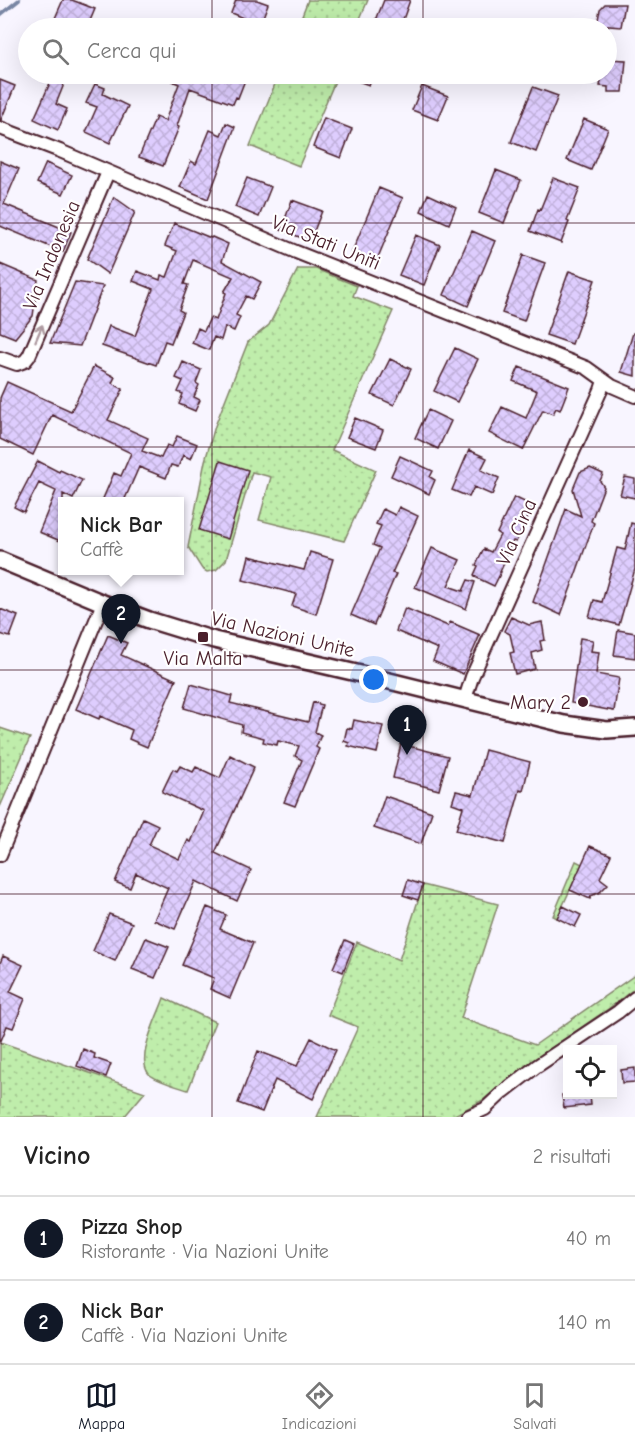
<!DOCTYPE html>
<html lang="it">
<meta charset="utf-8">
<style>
body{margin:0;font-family:"Comic Neue",sans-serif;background:#f6f6f6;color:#222}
.controls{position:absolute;right:18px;bottom:18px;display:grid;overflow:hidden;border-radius:0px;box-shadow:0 6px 24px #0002}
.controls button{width:54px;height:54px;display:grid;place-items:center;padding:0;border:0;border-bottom:2px solid #e0e0e0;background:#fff;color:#222;font:30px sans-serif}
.you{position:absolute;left:374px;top:680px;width:21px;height:21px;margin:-15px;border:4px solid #fff;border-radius:50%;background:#1a73e8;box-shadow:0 0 0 9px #1a73e833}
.badge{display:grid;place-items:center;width:39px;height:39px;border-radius:50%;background:#111827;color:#fff;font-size:20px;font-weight:700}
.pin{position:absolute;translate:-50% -50px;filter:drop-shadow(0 2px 3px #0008)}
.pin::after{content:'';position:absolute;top:32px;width:21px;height:18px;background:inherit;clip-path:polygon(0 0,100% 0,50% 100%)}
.popup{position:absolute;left:58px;top:497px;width:126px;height:78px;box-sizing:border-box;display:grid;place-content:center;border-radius:0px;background:#fff;filter:drop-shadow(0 2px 4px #0005);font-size:20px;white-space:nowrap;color:#767676}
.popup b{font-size:22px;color:#222}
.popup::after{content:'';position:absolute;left:50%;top:100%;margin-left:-12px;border:12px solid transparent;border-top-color:#fff}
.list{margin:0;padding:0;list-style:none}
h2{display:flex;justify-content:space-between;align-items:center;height:78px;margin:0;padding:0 24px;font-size:26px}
h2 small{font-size:20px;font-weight:400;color:#767676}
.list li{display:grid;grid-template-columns:39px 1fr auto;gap:18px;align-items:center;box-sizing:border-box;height:84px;padding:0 24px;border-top:2px solid #e0e0e0}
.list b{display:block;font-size:22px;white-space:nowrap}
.list p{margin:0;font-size:20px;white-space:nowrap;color:#767676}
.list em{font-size:20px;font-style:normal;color:#767676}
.icon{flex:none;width:33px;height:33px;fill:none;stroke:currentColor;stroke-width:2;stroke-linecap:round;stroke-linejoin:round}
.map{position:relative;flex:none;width:635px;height:1117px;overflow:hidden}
.search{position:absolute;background:#fff;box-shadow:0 6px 24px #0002;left:18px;right:18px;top:18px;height:66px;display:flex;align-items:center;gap:15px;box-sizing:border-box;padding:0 21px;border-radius:33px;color:#767676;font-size:22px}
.sheet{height:246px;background:#fff}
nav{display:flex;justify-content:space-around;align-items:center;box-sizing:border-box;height:84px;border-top:2px solid #e0e0e0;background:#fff;font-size:16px;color:#767676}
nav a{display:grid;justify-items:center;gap:3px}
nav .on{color:#111827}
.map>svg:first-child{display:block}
.grass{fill:url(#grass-dots);stroke:#84866b;stroke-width:1.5}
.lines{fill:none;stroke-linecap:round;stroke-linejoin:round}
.stream{stroke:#7986a4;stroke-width:4}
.building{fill:url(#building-cross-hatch);stroke:#4a1f2b;stroke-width:1.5}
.minor-casing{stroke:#4a1f2b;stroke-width:16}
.tertiary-casing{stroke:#4a1f2b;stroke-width:20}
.minor{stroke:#fff;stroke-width:12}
.tertiary{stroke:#fff;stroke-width:15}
.oneway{stroke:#ae9aa0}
.grid{fill:none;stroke:#4a1f2b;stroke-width:1.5;stroke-opacity:0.55}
.poi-dot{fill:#4a1f2b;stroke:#fff;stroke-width:2}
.labels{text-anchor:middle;stroke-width:4.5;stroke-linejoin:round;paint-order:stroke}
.street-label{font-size:20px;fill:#4a1f2b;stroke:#fff}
.poi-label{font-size:20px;fill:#4a1f2b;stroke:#fff}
</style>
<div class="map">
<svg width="635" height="1117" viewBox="0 0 635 1117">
<defs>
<pattern id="grass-dots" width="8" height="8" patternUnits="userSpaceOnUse" patternTransform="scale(1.5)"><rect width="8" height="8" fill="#bfedab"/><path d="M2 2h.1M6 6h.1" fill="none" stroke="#a6cb93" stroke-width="1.8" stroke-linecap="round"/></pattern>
<pattern id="building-cross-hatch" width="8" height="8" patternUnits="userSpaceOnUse" patternTransform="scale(1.5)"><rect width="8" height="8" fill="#decdfe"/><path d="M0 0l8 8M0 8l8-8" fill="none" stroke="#c0b0da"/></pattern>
</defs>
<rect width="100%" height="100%" fill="#f8f5ff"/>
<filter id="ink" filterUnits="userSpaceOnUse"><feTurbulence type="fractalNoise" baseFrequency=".0167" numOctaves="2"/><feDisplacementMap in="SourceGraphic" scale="12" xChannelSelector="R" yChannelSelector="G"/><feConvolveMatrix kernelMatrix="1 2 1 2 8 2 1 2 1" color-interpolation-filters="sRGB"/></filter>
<g filter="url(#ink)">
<!-- grass -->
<path class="grass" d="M 308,0 L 368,0 L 356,28 L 297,28 Z
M 279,74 L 338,74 L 299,166 L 250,146 Z
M 298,269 L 316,269 L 357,286 L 353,296 L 393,311 L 332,450 L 376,470 L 344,541 L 259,520 L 271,477 L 252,472 L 226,560 L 216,570 L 207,572 L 202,569 L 188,547 L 205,461 L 215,426 L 248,342 L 269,325 Z
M 0,728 L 30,738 L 0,807 Z
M 576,861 L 582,864 L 557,918 L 553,916 Z
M 423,885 L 498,904 L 461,1018 L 535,1045 L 635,975 L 635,988 L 608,1009 L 521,1069 L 483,1100 L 451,1117 L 317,1117 L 358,1027 L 328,1015 L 357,942 L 399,960 Z
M 164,998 L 215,1022 L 188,1090 C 179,1087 156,1081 149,1074 C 135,1058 158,1016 164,998 Z
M 0,1042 L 145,1092 L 124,1117 L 0,1117 Z"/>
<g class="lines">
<!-- stream -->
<path class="stream" d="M 0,15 L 19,0"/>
</g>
<!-- building -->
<path class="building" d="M 63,0 L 72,0 L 95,9 L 87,28 L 60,28 L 52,25 Z
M 236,0 L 257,0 L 268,4 L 260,25 L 231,13 Z
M 384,0 L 410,0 L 400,28 L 373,28 Z
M 605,4 L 625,4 L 621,27 L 597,25 L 600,9 Z
M 606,59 L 626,60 L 623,92 L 608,92 L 608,87 L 600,86 L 602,74 L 606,74 Z
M 54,74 L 68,74 L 56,104 L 67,109 L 58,130 L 34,119 Z
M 175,74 L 227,74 L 245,80 L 238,98 L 236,97 L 233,104 L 190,88 L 177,126 L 179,127 L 163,166 L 139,157 L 156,117 L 165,121 L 179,84 L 172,81 Z
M 342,74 L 373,74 L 369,85 L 341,75 Z
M 0,80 L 15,86 L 1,120 L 0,120 Z
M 95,84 L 105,88 L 103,94 L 128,106 L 110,143 L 86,132 L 97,107 L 86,103 Z
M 422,86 L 448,96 L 438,120 L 412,110 Z
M 533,87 L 558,96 L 536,152 L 511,142 Z
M 324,118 L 352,129 L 341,158 L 313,147 Z
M 584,119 L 608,129 L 591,170 L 567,160 Z
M 226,123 L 235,127 L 208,199 L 180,187 L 191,161 L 196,164 L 210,130 L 221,135 Z
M 0,161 L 19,169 L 4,204 L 71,232 L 63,252 L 0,226 Z
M 46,163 L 72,175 L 63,194 L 37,183 Z
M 496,170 L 521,180 L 504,223 L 479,213 Z
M 247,178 L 271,187 L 259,217 L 235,207 Z
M 553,178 L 580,188 L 567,221 L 569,222 L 561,243 L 530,231 L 538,209 L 540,210 Z
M 379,188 L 403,198 L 376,262 L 352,252 Z
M 428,194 L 456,207 L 449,224 L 421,211 Z
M 114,197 L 135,212 L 108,274 L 87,259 Z
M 292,200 L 322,211 L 310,241 L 281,230 Z
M 174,223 L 211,238 L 212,237 L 228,244 L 222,261 L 261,282 L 252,299 L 246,296 L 236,315 L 240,317 L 234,331 L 225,327 L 221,340 L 214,337 L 209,350 L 192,343 L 198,328 L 204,331 L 210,318 L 216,320 L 226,293 L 224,292 L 233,277 L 193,260 L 184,284 L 188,285 L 179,310 L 183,312 L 171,343 L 165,341 L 156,365 L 102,346 L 109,326 L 135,336 L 153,289 L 133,281 L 137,271 L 160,280 L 161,275 L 167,277 L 177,251 L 165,246 Z
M 472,231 L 495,241 L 468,306 L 444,295 Z
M 416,235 L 440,245 L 424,285 L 399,275 Z
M 523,255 L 545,263 L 524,321 L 502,313 Z
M 0,264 L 38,280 L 33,316 L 15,338 L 0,332 Z
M 569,271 L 595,280 L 572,344 L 546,335 Z
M 75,282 L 103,286 L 80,346 L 50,343 Z
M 633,333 L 635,334 L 635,376 L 621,372 Z
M 455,348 L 478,359 L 457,402 L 434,391 Z
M 390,359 L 411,369 L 394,405 L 372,395 Z
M 183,362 L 201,370 L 196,383 L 199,385 L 194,397 L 200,400 L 195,411 L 179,404 L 183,394 L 178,392 L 183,381 L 176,378 Z
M 94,366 L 115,377 L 112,383 L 123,389 L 108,420 L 148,438 L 142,451 L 161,458 L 167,445 L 172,447 L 177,436 L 197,444 L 191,459 L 183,455 L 178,467 L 171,465 L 166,478 L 139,467 L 124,501 L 102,501 L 114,473 L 121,476 L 131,453 L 52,415 L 33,455 L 0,439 L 0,398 L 7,382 L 71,411 Z
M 519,367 L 569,387 L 560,410 L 556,408 L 553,414 L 543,410 L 523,450 L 489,433 L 502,407 L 526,418 L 537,391 L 513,381 Z
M 428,410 L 451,421 L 438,449 L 415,438 Z
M 355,418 L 383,430 L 376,448 L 347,437 Z
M 469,450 L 487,458 L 481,470 L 499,478 L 492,495 L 474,487 L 469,497 L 452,490 Z
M 400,456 L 433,471 L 430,477 L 435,480 L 429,494 L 391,476 Z
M 38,461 L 59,472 L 60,470 L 82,480 L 73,499 L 63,494 L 63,542 L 39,532 L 56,491 L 39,483 L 24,512 L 14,507 Z
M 220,461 L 248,470 L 228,539 L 199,530 Z
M 590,468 L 603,474 L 600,481 L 604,487 L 591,521 L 594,523 L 561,615 L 533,602 L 566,509 L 581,516 L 573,489 L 580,472 Z
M 625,477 L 635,479 L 635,498 L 620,495 Z
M 514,497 L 533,506 L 516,542 L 513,541 L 502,562 L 504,563 L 500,572 L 501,572 L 494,586 L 475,577 L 476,576 L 474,575 L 478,566 L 476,565 L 484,549 L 491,552 L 500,535 L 497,533 Z
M 399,507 L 418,516 L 392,573 L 396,574 L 374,625 L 351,615 L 380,548 L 373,545 L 381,526 L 376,524 L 383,509 L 395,515 Z
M 631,523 L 635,524 L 635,569 L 619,625 L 589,617 L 594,600 L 602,602 L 617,548 L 625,550 Z
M 432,548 L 460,560 L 448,586 L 463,591 L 468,580 L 475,582 L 466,609 L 415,587 Z
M 310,552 L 333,559 L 316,614 L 292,606 L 296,594 L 243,580 L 249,556 L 304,570 Z
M 405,608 L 448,626 L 450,622 L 480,635 L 463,674 L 433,661 L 438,649 L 396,631 Z
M 0,609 L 18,616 L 10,637 L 0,634 Z
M 511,617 L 529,625 L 542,622 L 545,640 L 540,641 L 542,650 L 532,653 L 535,669 L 515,674 L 510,653 L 514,652 L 510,634 L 504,631 Z
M 618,630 L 635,633 L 635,658 L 614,655 Z
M 108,635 L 127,643 L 121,655 L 176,680 L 147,747 L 129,739 L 132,730 L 100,716 L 99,719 L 76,709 Z
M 580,638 L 593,640 L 591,651 L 599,652 L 596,674 L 619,678 L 614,711 L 571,703 Z
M 191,684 L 232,696 L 230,703 L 308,722 L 313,702 L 322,705 L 315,732 L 321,735 L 316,747 L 319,749 L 295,806 L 284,802 L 302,760 L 295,756 L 299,746 L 278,741 L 277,745 L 263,742 L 264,738 L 241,732 L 242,725 L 184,708 Z
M 354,720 L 383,726 L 377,753 L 348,746 L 349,743 L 344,741 L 347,728 L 352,729 Z
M 401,744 L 448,756 L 439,790 L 393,778 Z
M 485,750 L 530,762 L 523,791 L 520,790 L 505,843 L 456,830 L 463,807 L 452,803 L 456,791 L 473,795 Z
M 230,755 L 254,767 L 215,853 L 251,870 L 237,901 L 196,881 L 175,929 L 154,920 L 168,888 L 136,873 L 130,888 L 115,882 L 143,818 L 158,825 L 149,845 L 179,859 L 188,840 L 191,842 L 204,811 L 162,792 L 173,769 L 177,771 L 180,766 L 193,772 L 196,767 L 220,778 Z
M 385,796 L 432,812 L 421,844 L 374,828 Z
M 590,846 L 611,855 L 600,878 L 608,884 L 600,892 L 591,896 L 590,899 L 570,890 Z
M 408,880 L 423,885 L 418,900 L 403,895 Z
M 563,906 L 581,915 L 575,927 L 557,918 Z
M 207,907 L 226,915 L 220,929 L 253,943 L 230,998 L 210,989 L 214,978 L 182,965 Z
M 109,914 L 132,923 L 115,961 L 93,951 Z
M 146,938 L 169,947 L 155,978 L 132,969 Z
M 345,940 L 354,944 L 343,972 L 333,968 Z
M 3,956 L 23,965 L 10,992 L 25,999 L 13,1028 L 7,1026 L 0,1043 L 0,963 Z
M 311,1038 L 336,1050 L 313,1099 L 275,1080 L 262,1112 L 238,1103 L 258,1051 L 297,1066 Z
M 83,1049 L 95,1054 L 94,1058 L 111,1064 L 106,1077 L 77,1066 Z
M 635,1068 L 635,1082 L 622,1083 L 621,1070 Z
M 562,1095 L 590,1095 L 591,1105 L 564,1108 Z"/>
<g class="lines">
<defs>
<path id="minor" d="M 0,128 L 60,151 L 296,252 L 587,368 L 612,386 L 635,396
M 0,358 L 17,364 L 25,361 L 29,356 L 108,172
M 465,699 L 472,677 L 601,390 L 604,381
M 0,855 L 103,603
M 467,1117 L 485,1109 L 502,1093 L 537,1066 L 618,1012 L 635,998"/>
<path id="tertiary" d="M 0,560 L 103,603 L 149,620 L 214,640 L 361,674 L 564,724 L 607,730 L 635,728"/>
</defs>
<!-- minor casing -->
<use href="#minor" class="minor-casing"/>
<!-- tertiary casing -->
<use href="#tertiary" class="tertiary-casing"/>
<!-- minor -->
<use href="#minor" class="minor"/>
<!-- tertiary -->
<use href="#tertiary" class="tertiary"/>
</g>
<!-- one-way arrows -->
<defs><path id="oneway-shaft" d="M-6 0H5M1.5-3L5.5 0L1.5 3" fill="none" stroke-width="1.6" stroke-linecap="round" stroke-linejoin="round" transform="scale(1.5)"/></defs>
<use class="oneway" href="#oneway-shaft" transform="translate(39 333) rotate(-67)"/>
</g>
<!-- grid -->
<path class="grid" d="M 212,0 L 212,28M 423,0 L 423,28M 212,74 L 212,1117M 423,74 L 423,1117M 0,223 L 635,223M 0,447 L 635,447M 0,670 L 635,670M 0,894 L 635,894"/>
<!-- markers -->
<g class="poi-dot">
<rect x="197" y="631" width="12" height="12" rx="3"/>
<circle cx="583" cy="702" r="6"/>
</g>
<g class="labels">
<!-- street labels -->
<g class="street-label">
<text transform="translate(326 242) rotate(22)" y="7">Via Stati Uniti</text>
<text transform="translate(51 255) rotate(-67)" y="7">Via Indonesia</text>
<text transform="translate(516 532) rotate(-66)" y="7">Via Cina</text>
<text transform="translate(283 634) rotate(13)" y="7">Via Nazioni Unite</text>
</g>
<!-- poi labels -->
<g class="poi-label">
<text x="203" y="665">Via Malta</text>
<text x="571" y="709" text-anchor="end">Mary 2</text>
</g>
</g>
</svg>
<div class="controls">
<button><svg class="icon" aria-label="locate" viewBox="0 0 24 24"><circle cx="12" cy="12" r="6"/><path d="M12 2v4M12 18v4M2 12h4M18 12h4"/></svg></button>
</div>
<div class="you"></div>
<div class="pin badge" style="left:407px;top:755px">1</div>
<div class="pin badge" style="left:121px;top:644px">2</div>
<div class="popup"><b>Nick Bar</b>Caffè</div>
<div class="search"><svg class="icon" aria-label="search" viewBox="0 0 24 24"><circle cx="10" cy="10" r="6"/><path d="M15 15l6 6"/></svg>Cerca qui</div>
</div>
<section class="sheet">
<h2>Vicino<small>2 risultati</small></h2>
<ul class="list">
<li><span class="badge">1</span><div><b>Pizza Shop</b><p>Ristorante · Via Nazioni Unite</p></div><em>40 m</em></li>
<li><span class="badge">2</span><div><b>Nick Bar</b><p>Caffè · Via Nazioni Unite</p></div><em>140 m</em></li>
</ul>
</section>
<nav>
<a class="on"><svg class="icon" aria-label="map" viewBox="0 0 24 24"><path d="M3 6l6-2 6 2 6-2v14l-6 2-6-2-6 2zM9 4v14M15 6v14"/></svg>Mappa</a>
<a><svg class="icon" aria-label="directions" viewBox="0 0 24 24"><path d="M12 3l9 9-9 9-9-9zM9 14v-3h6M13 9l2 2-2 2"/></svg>Indicazioni</a>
<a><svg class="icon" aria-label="saved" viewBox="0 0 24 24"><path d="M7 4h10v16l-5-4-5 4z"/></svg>Salvati</a>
</nav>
